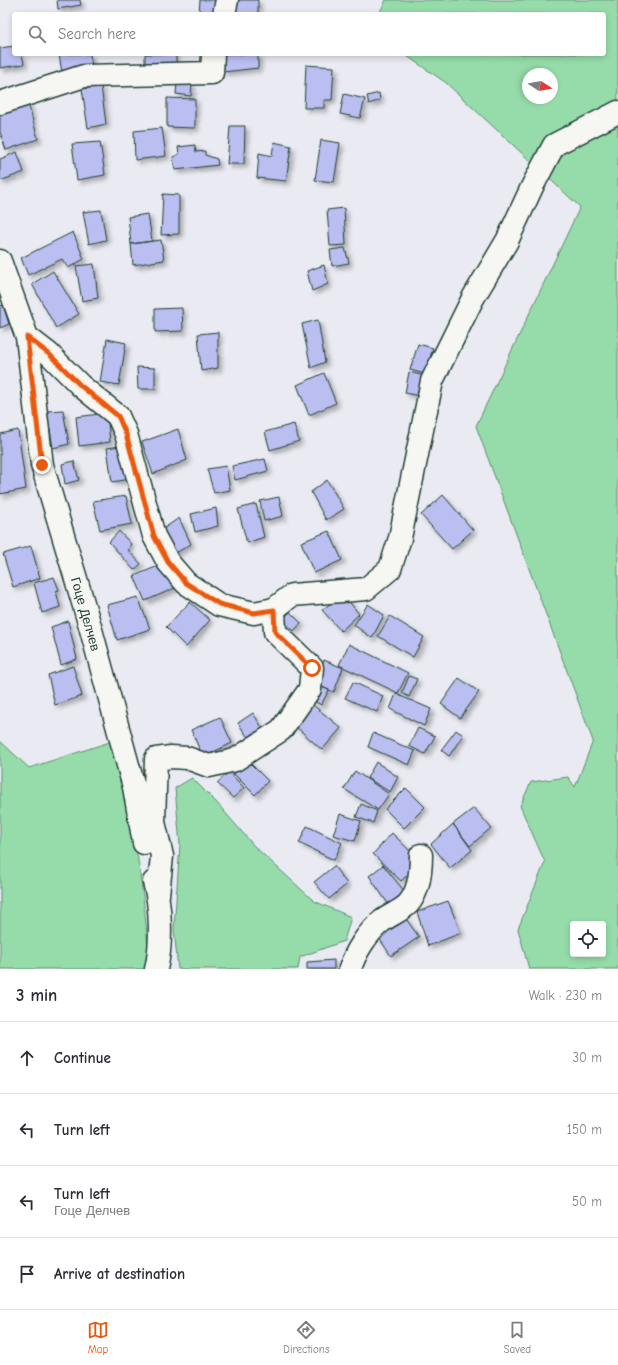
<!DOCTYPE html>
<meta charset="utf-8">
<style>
body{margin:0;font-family:"Comic Neue",sans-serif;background:#f2f2f3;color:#2b2b33}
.controls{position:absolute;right:12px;bottom:12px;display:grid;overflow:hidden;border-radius:4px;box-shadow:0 2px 6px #0003}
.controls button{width:36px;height:36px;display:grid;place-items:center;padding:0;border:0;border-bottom:1px solid #e1e1e2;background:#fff;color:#2b2b33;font:20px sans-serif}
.compass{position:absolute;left:522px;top:68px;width:36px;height:36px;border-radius:50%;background:#fff;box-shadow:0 2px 6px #0003;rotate:101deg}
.stop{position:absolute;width:12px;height:12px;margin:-9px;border:3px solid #ea580c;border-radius:50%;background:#fff}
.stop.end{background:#ea580c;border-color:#fff;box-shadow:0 1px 4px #0008}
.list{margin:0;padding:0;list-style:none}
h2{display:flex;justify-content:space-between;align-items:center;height:52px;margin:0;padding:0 16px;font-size:17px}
h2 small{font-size:13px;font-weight:400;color:#7c7c81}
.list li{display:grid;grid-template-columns:26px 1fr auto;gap:12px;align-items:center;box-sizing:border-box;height:72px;padding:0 16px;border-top:1px solid #e1e1e2}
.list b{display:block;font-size:15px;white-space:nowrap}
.list p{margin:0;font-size:13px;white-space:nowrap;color:#7c7c81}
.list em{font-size:13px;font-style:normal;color:#7c7c81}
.icon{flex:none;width:22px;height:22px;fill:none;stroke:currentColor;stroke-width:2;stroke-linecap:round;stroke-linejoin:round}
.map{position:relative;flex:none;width:618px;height:969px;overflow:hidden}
.search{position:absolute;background:#fff;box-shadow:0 2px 6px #0003;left:12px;right:12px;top:12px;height:44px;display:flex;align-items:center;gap:10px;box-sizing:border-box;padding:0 14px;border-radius:4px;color:#7c7c81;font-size:15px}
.sheet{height:340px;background:#fff}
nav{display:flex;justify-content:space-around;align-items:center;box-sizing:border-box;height:56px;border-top:1px solid #e1e1e2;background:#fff;font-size:11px;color:#7c7c81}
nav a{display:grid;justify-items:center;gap:2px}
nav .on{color:#ea580c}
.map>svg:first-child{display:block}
.green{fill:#96dcaa;stroke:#5a8c6f;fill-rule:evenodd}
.building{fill:#bbbef0;stroke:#1f3d34;filter:url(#shadow)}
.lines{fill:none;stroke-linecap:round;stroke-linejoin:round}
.minor-casing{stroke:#1f3d34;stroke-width:25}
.minor{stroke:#f6f6f2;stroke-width:22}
.route{stroke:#ea580c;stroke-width:5}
.labels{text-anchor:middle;stroke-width:3;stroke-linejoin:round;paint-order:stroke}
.street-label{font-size:13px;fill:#1f3d34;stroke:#f6f6f2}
</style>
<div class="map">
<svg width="618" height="969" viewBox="0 0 618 969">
<defs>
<filter id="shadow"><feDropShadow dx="3.5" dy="3.5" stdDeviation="2" flood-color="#0004"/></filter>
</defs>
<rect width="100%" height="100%" fill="#eaebf2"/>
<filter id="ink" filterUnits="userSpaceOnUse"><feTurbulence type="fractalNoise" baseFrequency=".025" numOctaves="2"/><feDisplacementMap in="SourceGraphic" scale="8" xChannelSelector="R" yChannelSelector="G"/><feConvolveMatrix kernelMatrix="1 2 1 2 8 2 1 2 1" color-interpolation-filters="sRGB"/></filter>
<g filter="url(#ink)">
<!-- green -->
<path class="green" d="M 386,0 L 618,0 L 618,969 L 529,969 L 518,929 L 545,862 L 520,806 L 531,782 L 568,777 L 575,787 L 593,741 L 476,426 L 580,207 L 445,82 L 404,54 L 604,54 L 604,14 L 379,14 ZM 528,74 L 552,74 L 552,98 L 528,98 ZM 573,924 L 603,924 L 603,954 L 573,954 Z
M 116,740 C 131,815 146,892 149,969 L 0,969 L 0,741 L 29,768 Z
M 192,778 L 217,803 L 254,846 L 314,901 L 351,917 L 344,941 L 300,957 L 298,969 L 178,969 L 174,929 L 180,845 L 175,788 Z"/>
<!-- building -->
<path class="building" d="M 57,0 L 80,0 L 81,5 L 58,9 Z
M 200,0 L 220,0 L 219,14 L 199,14 Z
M 233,0 L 258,0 L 258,14 L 232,14 Z
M 14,46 L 14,54 L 22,54 L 24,64 L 0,68 L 0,48 Z
M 59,54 L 90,54 L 92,67 L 62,73 Z
M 145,54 L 176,54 L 176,67 L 145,68 Z
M 222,54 L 258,54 L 258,68 L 223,72 Z
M 306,65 L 334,67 L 332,100 L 324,100 L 324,108 L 304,108 Z
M 177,82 L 192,83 L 191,96 L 176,94 Z
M 101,86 L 106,124 L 88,128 L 82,89 Z
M 379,93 L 380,100 L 369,104 L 367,96 Z
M 344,94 L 365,99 L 360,118 L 340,114 Z
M 167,98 L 195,99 L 195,128 L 167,127 Z
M 28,103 L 38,139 L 6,150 L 0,132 L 0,112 Z
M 230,126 L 245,126 L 244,164 L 227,164 Z
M 162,128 L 166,156 L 135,160 L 134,131 Z
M 321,140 L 340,143 L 334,182 L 315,180 Z
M 100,142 L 105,175 L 77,180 L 72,144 Z
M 274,142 L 291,146 L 286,181 L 257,178 L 259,153 L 272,156 Z
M 195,145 L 196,152 L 205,151 L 205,155 L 217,159 L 218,165 L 175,170 L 173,157 L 179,154 L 178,147 Z
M 17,152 L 24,172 L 0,181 L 0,159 Z
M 163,194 L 179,195 L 179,234 L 161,235 Z
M 344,208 L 346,245 L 330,246 L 327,210 Z
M 101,210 L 106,240 L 89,244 L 83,212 Z
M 148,214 L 152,241 L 131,244 L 128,217 Z
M 73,232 L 84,259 L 68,268 L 62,259 L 28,275 L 21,258 Z
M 161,240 L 164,260 L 133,265 L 131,244 Z
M 345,248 L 349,263 L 332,266 L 330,250 Z
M 94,264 L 98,298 L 82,301 L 76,266 Z
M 324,265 L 328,284 L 312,291 L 307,271 Z
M 53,271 L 79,314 L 56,328 L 32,284 Z
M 3,305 L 9,324 L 0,328 L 0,306 Z
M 182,308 L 183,331 L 155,332 L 155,309 Z
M 318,320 L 325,362 L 311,368 L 302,324 Z
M 218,332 L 218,368 L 201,371 L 198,334 Z
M 107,339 L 126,343 L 119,385 L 100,382 Z
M 418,344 L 433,348 L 425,374 L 410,370 Z
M 137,367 L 155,368 L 155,389 L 138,389 Z
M 409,372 L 425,376 L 419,396 L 405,393 Z
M 324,373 L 336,403 L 309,415 L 297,385 Z
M 63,410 L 69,444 L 53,448 L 47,411 Z
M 107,413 L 110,442 L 79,446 L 76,417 Z
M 294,424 L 299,441 L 270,450 L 265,432 Z
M 178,429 L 187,460 L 153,474 L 142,442 Z
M 18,430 L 26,489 L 0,494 L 0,434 Z
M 126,445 L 131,479 L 112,482 L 107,448 Z
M 265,459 L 268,471 L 235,480 L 232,466 Z
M 74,461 L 79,480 L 65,484 L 62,464 Z
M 226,466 L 230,490 L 214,493 L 207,469 Z
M 327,480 L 344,509 L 326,520 L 311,492 Z
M 443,495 L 473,530 L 452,549 L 421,515 Z
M 126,496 L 132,524 L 100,530 L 93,501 Z
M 279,497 L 283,516 L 264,521 L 260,501 Z
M 256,504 L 264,537 L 247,543 L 238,509 Z
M 216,508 L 218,526 L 195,532 L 191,514 Z
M 179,518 L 191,544 L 174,554 L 160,531 Z
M 119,531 L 131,544 L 128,550 L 141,564 L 134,570 L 109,542 Z
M 329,531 L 342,560 L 314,573 L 301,542 Z
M 31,546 L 40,578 L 13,587 L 3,554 Z
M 163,564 L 175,588 L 145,601 L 134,576 Z
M 54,577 L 59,590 L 56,591 L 60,607 L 42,613 L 34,583 Z
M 343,594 L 359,614 L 341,631 L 322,610 Z
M 138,597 L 150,629 L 117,640 L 107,605 Z
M 190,602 L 210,620 L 186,647 L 166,627 Z
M 368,604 L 384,615 L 372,638 L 354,625 Z
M 290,612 L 301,623 L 294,631 L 282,620 Z
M 390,616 L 424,637 L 413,657 L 378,636 Z
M 68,621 L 77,659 L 61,665 L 51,627 Z
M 349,644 L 408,673 L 398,693 L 339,665 Z
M 324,660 L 343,668 L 334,692 L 314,684 Z
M 73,666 L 82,696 L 55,705 L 48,675 Z
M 409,676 L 417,679 L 409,697 L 402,693 Z
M 459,678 L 479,692 L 460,718 L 441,704 Z
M 353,682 L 383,696 L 377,712 L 345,698 Z
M 314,684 L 329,690 L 321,705 L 307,696 Z
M 396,694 L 431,709 L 424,726 L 390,709 Z
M 312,704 L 341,728 L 322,750 L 293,724 Z
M 253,713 L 263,729 L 249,739 L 238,723 Z
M 220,717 L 232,743 L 203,757 L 191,730 Z
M 418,728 L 435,736 L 425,754 L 409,746 Z
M 456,730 L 463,735 L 449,756 L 441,750 Z
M 373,733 L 415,751 L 409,765 L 368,747 Z
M 247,760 L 268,781 L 255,795 L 234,774 Z
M 376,762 L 398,777 L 390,792 L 367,778 Z
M 355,771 L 389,794 L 378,810 L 344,789 Z
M 229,772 L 244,788 L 233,798 L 217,783 Z
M 406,788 L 425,807 L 404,828 L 385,809 Z
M 361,804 L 377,811 L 373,823 L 356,817 Z
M 474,808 L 491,828 L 470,846 L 453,824 Z
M 340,814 L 361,821 L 355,841 L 333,835 Z
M 453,824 L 472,850 L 450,868 L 431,844 Z
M 307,826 L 342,843 L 334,860 L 299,843 Z
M 392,833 L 421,862 L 401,881 L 373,854 Z
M 383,865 L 405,892 L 389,905 L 369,876 Z
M 334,866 L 347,884 L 329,899 L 314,882 Z
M 448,901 L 461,933 L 428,946 L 417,912 Z
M 404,916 L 419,937 L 391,956 L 377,935 Z
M 334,960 L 334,969 L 307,969 L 307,962 Z"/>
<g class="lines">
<defs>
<path id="minor" d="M 224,14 L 227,0
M 0,103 L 84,76 L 212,73 L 213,54
M 0,261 L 27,337 L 42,465 L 90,626 L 134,787 L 144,843
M 27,337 L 49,354 L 81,386 L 118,416 L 126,434 L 154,536 L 168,562 L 186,583 L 219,605 L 254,613 L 274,609
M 154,882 C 161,905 162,945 156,969
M 158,895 L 162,856 L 154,822 L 156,759 L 171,757 L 187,758 L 209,766 L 235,760 L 281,730 L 310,689 L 312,668 L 275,632 L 274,609 L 292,595 L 366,589 L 390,569 L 400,538 L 432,381 L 473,298 L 507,241 L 532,187 L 554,145 L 618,112
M 350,969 C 355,952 368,932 382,921 C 390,915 401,911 408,904 C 419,892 421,871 421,855"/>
</defs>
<!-- minor casing -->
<use href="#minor" class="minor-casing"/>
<!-- minor -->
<use href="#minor" class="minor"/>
</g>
</g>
<g class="lines" filter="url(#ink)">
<!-- route -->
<path class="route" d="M 42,465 L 27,337 L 49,354 L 81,386 L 118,416 L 126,434 L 154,536 L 168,562 L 186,583 L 219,604 L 254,613 L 274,610 L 275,632 L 312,668"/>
</g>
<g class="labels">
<!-- street labels -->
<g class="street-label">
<text transform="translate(86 614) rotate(74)" y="5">Гоце Делчев</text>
</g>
</g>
</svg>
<div class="controls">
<button><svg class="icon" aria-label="locate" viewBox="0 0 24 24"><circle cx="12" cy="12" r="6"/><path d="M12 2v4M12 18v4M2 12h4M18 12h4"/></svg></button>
</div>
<svg class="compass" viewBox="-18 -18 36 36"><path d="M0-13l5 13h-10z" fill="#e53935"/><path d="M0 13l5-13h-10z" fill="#7c7c81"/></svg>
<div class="stop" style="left:312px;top:668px"></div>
<div class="stop end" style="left:42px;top:465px"></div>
<div class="search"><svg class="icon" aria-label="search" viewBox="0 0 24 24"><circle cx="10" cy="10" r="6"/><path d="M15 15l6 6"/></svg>Search here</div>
</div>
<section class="sheet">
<h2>3 min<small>Walk · 230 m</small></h2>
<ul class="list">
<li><svg class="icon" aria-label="ahead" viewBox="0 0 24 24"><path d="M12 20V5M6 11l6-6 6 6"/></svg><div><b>Continue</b></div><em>30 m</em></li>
<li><svg class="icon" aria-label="left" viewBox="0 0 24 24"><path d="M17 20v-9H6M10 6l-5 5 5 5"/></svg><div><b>Turn left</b></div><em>150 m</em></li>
<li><svg class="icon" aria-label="left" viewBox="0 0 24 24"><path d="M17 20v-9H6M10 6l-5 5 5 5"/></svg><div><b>Turn left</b><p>Гоце Делчев</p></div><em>50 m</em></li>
<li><svg class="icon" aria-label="arrive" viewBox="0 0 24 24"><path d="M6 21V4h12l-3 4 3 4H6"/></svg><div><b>Arrive at destination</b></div></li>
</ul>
</section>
<nav>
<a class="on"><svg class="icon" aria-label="map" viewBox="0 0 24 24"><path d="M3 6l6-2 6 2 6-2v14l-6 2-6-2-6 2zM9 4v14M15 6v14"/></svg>Map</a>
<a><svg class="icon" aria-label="directions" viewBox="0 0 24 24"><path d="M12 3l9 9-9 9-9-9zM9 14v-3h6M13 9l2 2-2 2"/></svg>Directions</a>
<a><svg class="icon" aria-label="saved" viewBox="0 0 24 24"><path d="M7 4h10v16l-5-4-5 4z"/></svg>Saved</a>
</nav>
